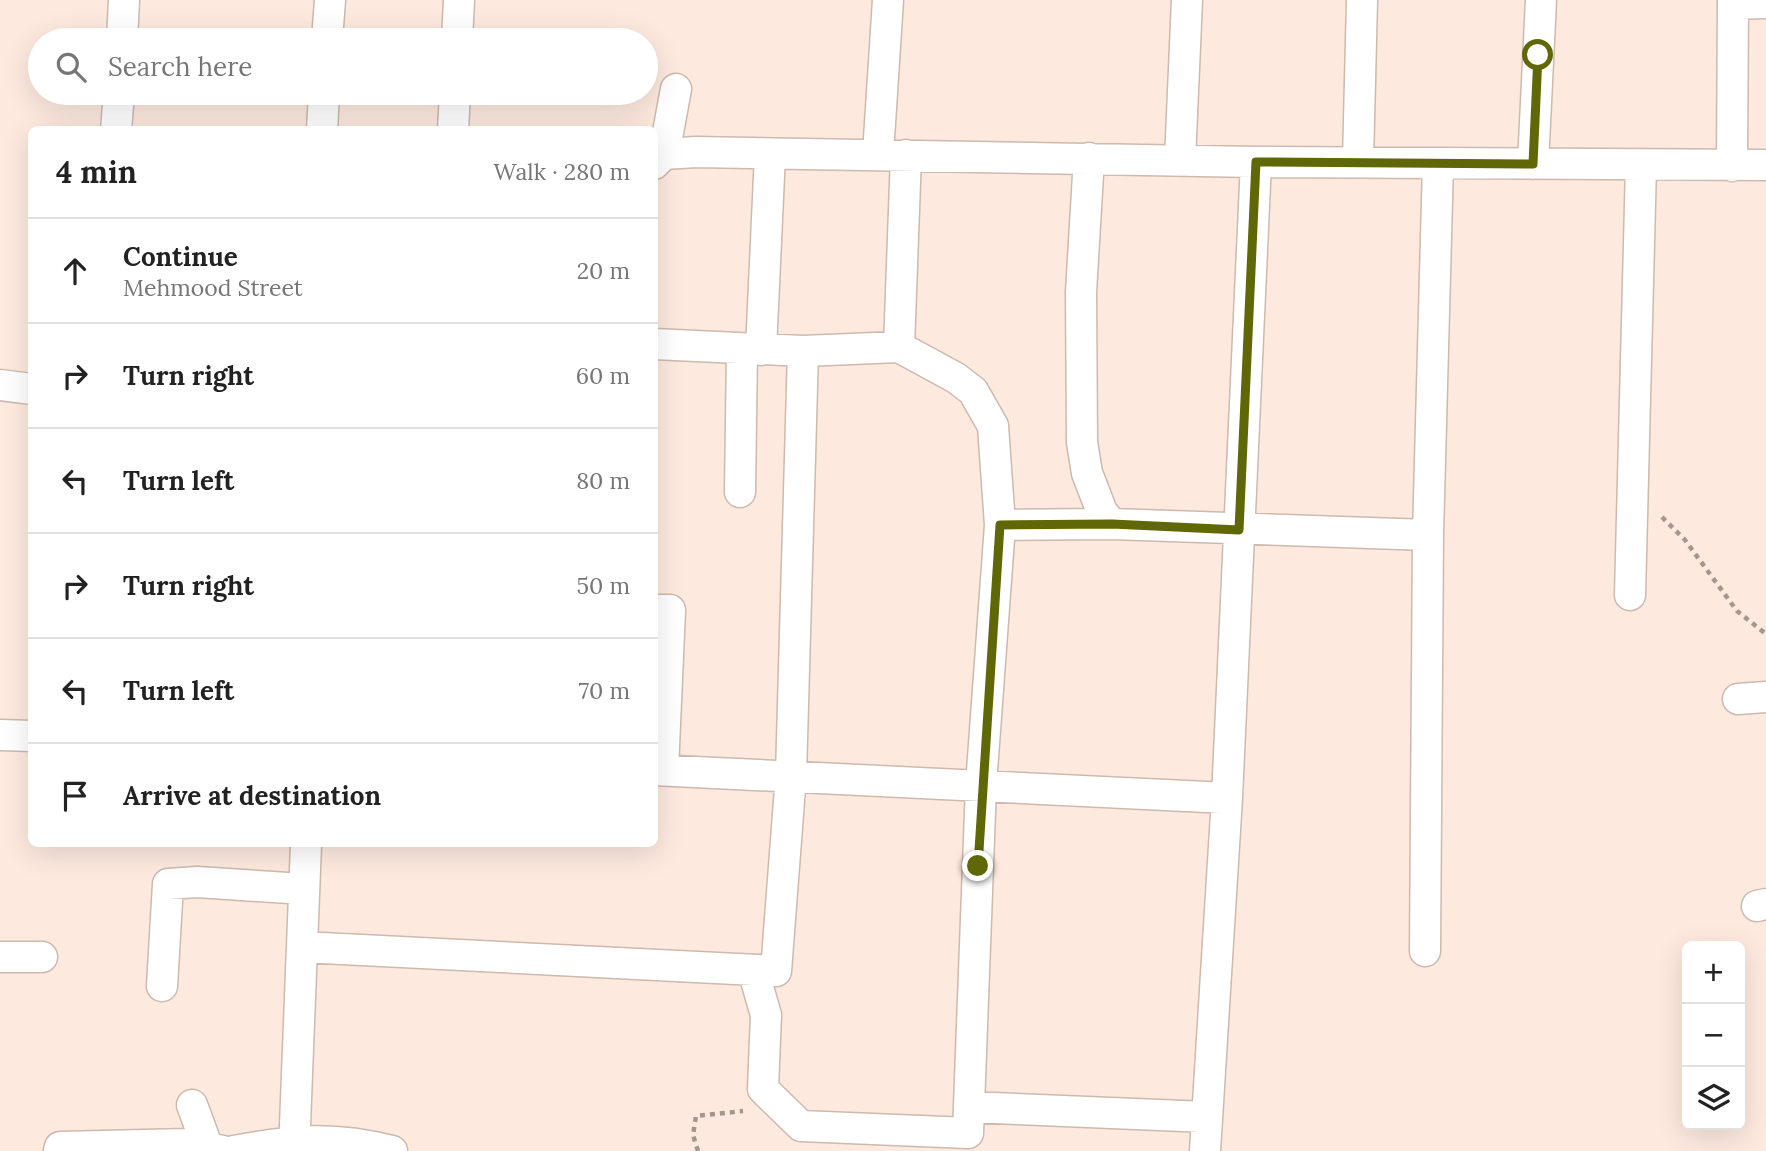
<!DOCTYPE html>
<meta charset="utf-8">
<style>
body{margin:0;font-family:Lora,serif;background:#f6f6f6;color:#222}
.controls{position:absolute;right:21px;bottom:21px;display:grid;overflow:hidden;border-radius:10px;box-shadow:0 7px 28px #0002}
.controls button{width:63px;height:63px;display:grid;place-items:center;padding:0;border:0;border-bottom:2px solid #e0e0e0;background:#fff;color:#222;font:35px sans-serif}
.stop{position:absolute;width:21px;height:21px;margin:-16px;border:5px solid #606706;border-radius:50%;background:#fff}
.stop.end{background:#606706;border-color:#fff;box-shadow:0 2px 7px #0008}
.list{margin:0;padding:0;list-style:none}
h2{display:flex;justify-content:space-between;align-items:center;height:91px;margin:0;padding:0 28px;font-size:30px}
h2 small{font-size:23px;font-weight:400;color:#767676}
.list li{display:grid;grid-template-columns:46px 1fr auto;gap:21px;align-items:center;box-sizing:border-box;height:105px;padding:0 28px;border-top:2px solid #e0e0e0}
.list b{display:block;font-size:26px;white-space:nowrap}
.list p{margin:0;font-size:23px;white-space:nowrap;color:#767676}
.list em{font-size:23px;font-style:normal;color:#767676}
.icon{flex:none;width:38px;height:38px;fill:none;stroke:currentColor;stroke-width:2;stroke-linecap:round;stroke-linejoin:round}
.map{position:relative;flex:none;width:1766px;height:1151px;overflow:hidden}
.search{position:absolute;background:#fff;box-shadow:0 7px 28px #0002;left:28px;top:28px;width:630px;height:77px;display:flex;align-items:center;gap:18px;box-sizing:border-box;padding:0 24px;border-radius:38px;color:#767676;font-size:26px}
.panel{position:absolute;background:#fff;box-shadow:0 7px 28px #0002;left:28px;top:126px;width:630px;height:721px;border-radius:10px}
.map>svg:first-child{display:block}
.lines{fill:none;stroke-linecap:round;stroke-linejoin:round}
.street-casing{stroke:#cdb9ae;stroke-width:33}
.path{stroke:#a4968d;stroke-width:4.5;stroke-dasharray:5 5;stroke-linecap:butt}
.street{stroke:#fff;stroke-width:30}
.route{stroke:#606706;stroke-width:9}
</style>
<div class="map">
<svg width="1766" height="1151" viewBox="0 0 1766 1151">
<rect width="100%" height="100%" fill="#fde9de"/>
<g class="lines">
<defs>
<path id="street" d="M 1733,4 L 1766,3
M 122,40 L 124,0
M 327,40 L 330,0
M 457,40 L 459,0
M 116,130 L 119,93
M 322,130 L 324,93
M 453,130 L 455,93
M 664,154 L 676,89
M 878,154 L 888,0
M 1089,158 L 1081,292 L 1082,442 L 1087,473 L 1102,512 L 1112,524
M 1180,160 L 1187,0
M 1358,161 L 1362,0
M 654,164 L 664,154 L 696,152 L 1256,162 L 1766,165
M 1533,164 L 1541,0
M 1732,166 L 1733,0
M 654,344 L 803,351 L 899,347 L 906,155
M 761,350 L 770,154
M 0,385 L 32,389
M 740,492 L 742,350
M 1000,525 L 1112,524 L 1428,535
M 1630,595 L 1641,165
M 654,610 L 670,610 L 663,770
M 1738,699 L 1766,697
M 0,735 L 32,736
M 654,770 L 1227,798
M 1757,906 L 1766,904
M 302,947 L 776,971 L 791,775 L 803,351
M 1425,951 L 1428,535 L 1438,163
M 0,957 L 42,957
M 753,970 L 766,1015 L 763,1089 L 801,1126 L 968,1133 L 981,785 L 1000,525 L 993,426 L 973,391 L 956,378 L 899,347
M 162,986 L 168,884 L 197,882 L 304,889
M 192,1105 L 209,1151
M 969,1107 L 1207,1117
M 59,1151 L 60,1147 L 186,1144 L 223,1151
M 234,1151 C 293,1140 333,1136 392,1151
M 294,1151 L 306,844
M 1205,1151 L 1227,798 L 1256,162"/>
</defs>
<!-- street casing -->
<use href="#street" class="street-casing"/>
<!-- path -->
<path class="path" d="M 1662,517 L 1685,540 L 1737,611 L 1766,634
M 698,1151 L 693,1135 L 696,1116 L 743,1111"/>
<!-- street -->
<use href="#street" class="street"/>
</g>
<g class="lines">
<!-- route -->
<path class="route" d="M 978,866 L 1000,525 L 1112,524 L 1239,530 L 1256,162 L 1533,164 L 1538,55"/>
</g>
</svg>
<div class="controls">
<button>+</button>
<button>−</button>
<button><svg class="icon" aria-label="layers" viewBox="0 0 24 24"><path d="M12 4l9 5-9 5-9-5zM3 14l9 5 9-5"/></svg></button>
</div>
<div class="stop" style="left:1538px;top:55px"></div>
<div class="stop end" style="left:978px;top:866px"></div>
<div class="search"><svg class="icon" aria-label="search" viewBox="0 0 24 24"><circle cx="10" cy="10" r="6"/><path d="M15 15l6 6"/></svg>Search here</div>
<section class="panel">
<h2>4 min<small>Walk · 280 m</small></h2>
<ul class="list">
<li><svg class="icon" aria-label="ahead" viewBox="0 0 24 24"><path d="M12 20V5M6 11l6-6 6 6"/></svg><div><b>Continue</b><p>Mehmood Street</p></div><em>20 m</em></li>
<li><svg class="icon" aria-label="right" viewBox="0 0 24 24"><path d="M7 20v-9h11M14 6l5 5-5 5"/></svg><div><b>Turn right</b></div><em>60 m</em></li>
<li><svg class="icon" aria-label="left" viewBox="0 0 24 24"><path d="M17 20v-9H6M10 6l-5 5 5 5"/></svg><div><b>Turn left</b></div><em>80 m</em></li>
<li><svg class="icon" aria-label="right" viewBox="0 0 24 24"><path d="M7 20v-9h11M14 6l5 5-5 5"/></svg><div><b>Turn right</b></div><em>50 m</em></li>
<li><svg class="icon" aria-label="left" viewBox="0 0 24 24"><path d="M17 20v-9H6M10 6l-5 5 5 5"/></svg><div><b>Turn left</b></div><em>70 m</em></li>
<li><svg class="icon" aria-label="arrive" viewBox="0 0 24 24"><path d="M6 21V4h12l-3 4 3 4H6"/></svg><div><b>Arrive at destination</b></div></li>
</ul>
</section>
</div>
